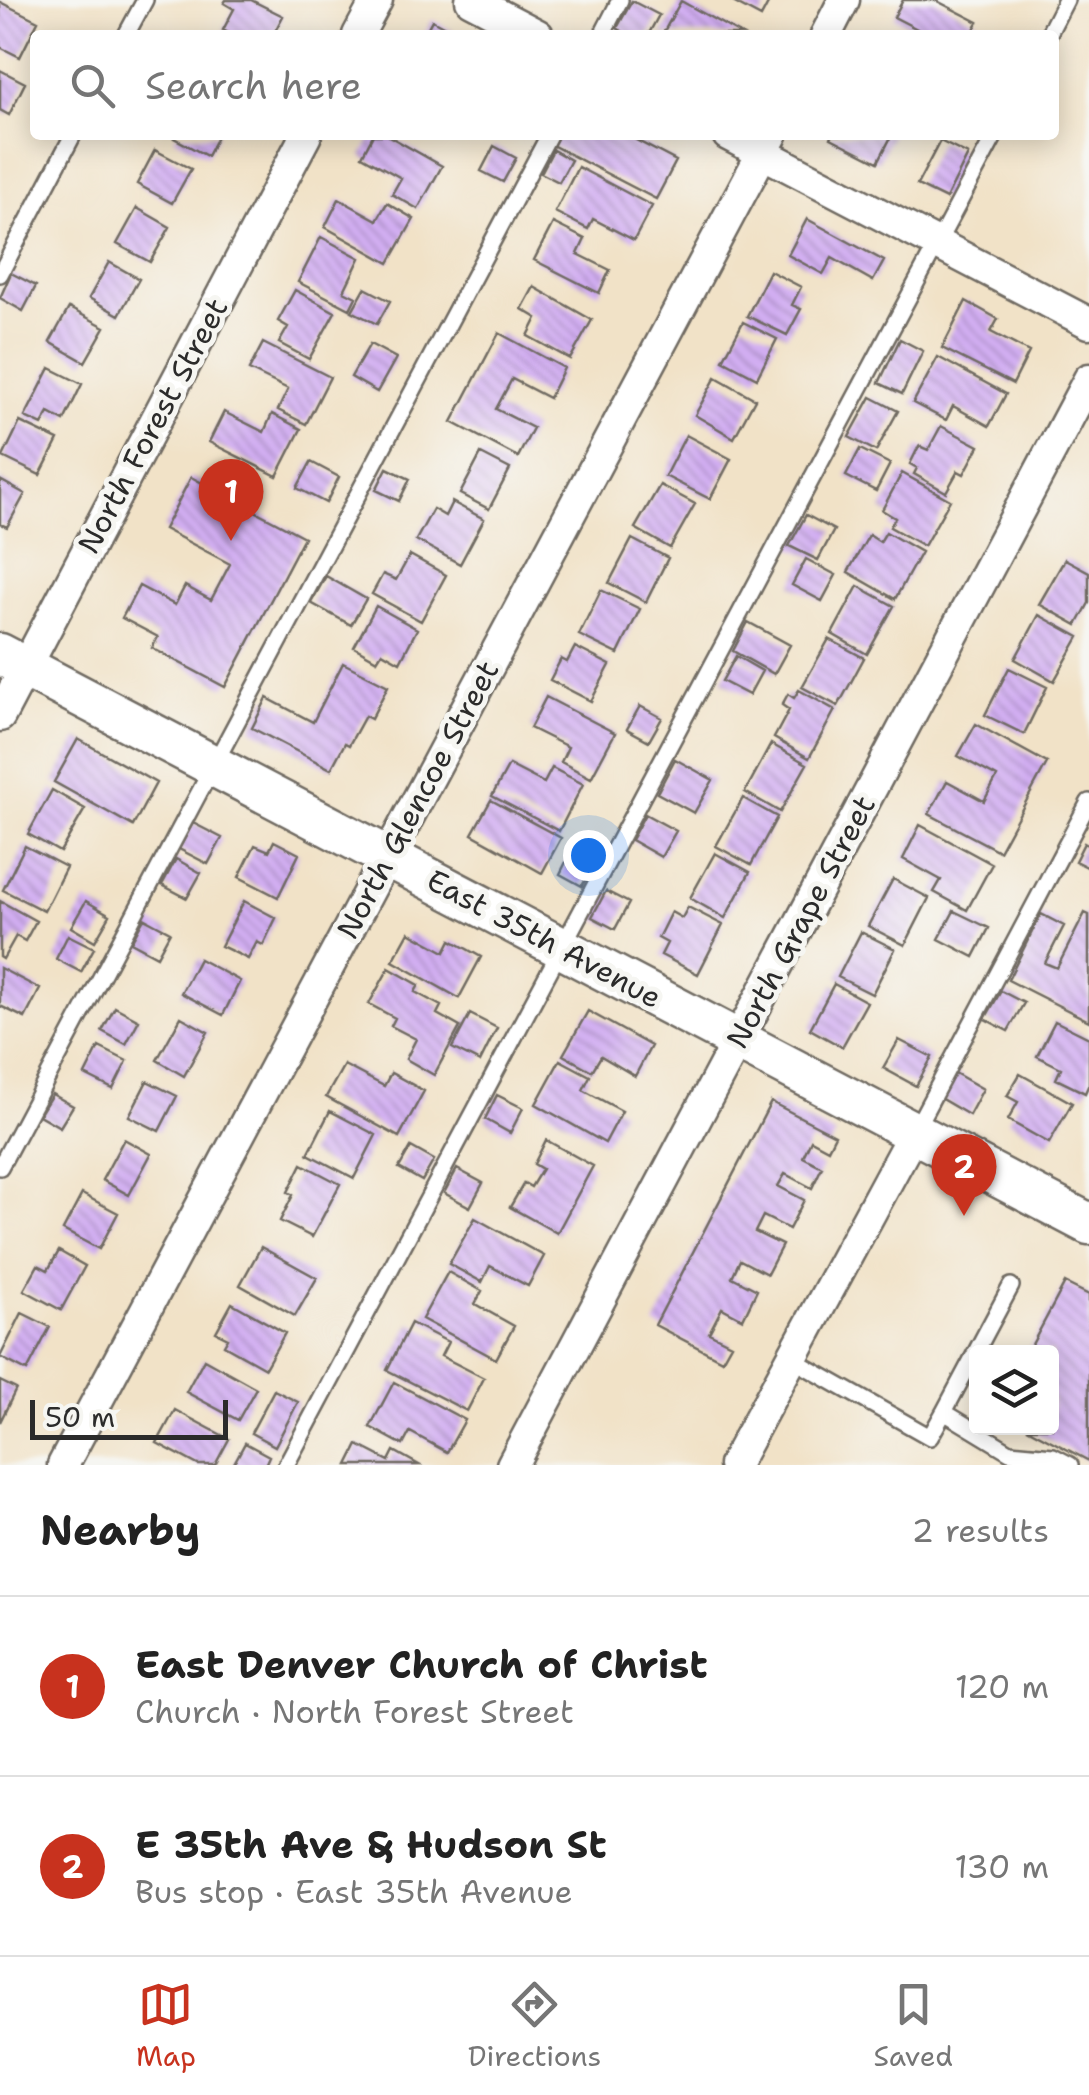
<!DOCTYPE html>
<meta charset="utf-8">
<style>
body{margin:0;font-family:"Shantell Sans",sans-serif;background:#f2f2f2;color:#222}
.controls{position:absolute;right:30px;bottom:30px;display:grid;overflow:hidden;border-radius:10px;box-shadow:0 5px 25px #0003}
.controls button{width:90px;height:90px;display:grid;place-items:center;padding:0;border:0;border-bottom:2px solid #e0e0e0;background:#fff;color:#222;font:50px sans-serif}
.scale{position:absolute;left:30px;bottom:25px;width:198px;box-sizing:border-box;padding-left:10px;border:5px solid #2b2b2b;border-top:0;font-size:28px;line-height:35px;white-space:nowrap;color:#2b2b2b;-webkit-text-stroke:8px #f6f6f2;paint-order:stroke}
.you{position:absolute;left:588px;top:855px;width:35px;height:35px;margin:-25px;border:8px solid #fff;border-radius:50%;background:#1a73e8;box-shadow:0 0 0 15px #1a73e833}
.badge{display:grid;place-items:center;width:65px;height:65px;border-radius:50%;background:#c8321e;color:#fff;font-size:32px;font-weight:700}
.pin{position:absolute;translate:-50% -82px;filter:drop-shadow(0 2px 5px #0008)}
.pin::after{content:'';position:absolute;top:52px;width:35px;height:30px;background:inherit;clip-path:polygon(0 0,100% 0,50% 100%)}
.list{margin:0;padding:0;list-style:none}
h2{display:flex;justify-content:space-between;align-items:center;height:130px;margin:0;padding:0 40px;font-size:42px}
h2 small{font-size:32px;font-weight:400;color:#767676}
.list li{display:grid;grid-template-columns:65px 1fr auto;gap:30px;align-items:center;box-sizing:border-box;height:180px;padding:0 40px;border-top:2px solid #e0e0e0}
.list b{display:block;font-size:38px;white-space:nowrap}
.list p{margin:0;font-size:32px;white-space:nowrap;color:#767676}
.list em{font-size:32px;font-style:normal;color:#767676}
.icon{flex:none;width:55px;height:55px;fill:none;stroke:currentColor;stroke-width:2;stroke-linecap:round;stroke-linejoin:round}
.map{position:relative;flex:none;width:1089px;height:1465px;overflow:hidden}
.search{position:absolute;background:#fff;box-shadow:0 5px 25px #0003;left:30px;right:30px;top:30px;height:110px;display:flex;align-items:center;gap:25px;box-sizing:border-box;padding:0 35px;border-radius:10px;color:#767676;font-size:38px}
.sheet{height:490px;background:#fff}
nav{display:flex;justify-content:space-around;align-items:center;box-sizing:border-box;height:140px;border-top:2px solid #e0e0e0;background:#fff;font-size:28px;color:#767676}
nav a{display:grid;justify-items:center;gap:5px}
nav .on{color:#c8321e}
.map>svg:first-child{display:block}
.building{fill:url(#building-back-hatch)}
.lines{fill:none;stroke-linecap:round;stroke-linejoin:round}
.service-casing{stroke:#706b62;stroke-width:20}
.minor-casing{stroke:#706b62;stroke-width:35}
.tertiary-casing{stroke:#706b62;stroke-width:45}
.service{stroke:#fff;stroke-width:15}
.minor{stroke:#fff;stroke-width:30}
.tertiary{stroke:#fff;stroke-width:40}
.labels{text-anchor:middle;stroke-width:10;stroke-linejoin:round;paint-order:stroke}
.street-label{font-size:30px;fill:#2b2b2b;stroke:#f6f6f2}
</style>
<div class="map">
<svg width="1089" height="1465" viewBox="0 0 1089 1465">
<defs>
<pattern id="building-back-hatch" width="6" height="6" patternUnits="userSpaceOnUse" patternTransform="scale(2.5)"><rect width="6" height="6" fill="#d2aef2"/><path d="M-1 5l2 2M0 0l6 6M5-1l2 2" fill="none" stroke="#ab8ec4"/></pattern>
</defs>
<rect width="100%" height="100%" fill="#f6f6f2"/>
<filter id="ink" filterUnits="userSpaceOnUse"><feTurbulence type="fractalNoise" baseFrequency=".01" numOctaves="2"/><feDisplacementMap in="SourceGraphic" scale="20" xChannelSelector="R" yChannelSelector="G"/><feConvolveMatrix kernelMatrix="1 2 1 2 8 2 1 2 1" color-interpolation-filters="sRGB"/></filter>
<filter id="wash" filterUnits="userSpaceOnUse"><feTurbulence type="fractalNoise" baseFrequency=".0048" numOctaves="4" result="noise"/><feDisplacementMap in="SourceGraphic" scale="40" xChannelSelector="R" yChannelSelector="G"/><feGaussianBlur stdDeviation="2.25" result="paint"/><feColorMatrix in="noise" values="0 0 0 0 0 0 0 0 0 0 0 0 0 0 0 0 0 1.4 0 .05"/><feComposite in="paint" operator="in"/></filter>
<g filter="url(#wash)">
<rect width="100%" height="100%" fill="#f1e2c7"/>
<g id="blocks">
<!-- building -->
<path class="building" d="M 226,0 L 251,0 L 283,16 L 273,35 L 232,35 L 223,30 L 234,9 L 224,3 Z
M 729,0 L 770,0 L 761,17 Z
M 903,0 L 935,0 L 978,22 L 971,35 L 929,35 L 894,17 Z
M 632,1 L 659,15 L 648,35 L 628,35 L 617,28 Z
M 681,1 L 742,35 L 662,35 Z
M 0,2 L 38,21 L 20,57 L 0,47 Z
M 432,20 L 460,35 L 424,35 Z
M 0,70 L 25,83 L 9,115 L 0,110 Z
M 176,135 L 218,135 L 207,156 L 174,138 Z
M 373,135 L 387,135 L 442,166 L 418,209 L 392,194 L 401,178 L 362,156 Z
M 557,135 L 636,135 L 634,139 L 676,161 L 656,199 L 552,145 Z
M 832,135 L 892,135 L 878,162 L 831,138 Z
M 940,141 L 968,155 L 946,199 L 917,185 Z
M 494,146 L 516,158 L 503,182 L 481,171 Z
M 155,150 L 191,169 L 172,203 L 137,184 Z
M 553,150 L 571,160 L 559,182 L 541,173 Z
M 578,167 L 652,206 L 634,240 L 593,219 L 588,229 L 555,212 Z
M 339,199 L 377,220 L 387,203 L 414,219 L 389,263 L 325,227 Z
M 137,208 L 170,227 L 150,262 L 117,244 Z
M 807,219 L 884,261 L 873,281 L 832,258 L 823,274 L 788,255 Z
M 553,223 L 585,239 L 578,254 L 610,270 L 599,293 L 534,260 Z
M 321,237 L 360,258 L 344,291 L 356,297 L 350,309 L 298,282 Z
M 109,262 L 139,279 L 119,315 L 89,298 Z
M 770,271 L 801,287 L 792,305 L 801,309 L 787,335 L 747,316 Z
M 11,273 L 36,286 L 23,311 L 0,298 Z
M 534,287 L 592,320 L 570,359 L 528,336 L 537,318 L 522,309 Z
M 365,288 L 390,301 L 377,324 L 352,311 Z
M 295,290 L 335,312 L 309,359 L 279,343 L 288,327 L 278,321 Z
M 966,301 L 998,319 L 991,332 L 1029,352 L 1013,384 L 942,348 Z
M 69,308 L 105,327 L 85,362 L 50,342 Z
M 743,322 L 777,339 L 757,378 L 723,360 Z
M 499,333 L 564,368 L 549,398 L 512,379 L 496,409 L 533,428 L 518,457 L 452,422 Z
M 900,339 L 923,351 L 902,394 L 879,383 Z
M 263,343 L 330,377 L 306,424 L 278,410 L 288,389 L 249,370 Z
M 370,344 L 396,358 L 377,392 L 351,377 Z
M 938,357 L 1006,394 L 989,426 L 953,406 L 946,420 L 913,403 Z
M 50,368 L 82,384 L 64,421 L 49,413 L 42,425 L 25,417 Z
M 716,377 L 755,399 L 734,438 L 695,415 Z
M 871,397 L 898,411 L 876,451 L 849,437 Z
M 224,412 L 264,432 L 272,414 L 301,429 L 277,476 L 209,442 Z
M 20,422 L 58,440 L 40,475 L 3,457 Z
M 941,426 L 979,446 L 964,474 L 958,471 L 946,492 L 914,474 L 917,468 L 910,464 L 919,446 L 928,450 Z
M 686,435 L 731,459 L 710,499 L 665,476 Z
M 860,449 L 890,464 L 876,491 L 846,476 Z
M 481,454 L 510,469 L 489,509 L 460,494 Z
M 311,462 L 339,477 L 326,503 L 297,488 Z
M 387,468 L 410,479 L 399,501 L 376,490 Z
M 902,473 L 950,500 L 924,546 L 890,527 L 895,518 L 882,510 Z
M 191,477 L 304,537 L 225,687 L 152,648 L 158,637 L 122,618 L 139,586 L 175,605 L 185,586 L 211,600 L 230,564 L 164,529 Z
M 0,480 L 25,494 L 7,527 L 0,524 Z
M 660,485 L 695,504 L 670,548 L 635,528 Z
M 452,502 L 484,519 L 460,564 L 416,540 L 433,509 L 445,516 Z
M 806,515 L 834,530 L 818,560 L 789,546 Z
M 886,532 L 921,552 L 895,599 L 848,572 L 869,535 L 880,542 Z
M 632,539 L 668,558 L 646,602 L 609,583 Z
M 410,555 L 446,575 L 421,621 L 372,594 L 383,574 L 396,580 Z
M 806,559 L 836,575 L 822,601 L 792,585 Z
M 1065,559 L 1089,572 L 1089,603 L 1077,625 L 1039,604 Z
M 326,576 L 366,599 L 351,625 L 311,603 Z
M 858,586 L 894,606 L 867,654 L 832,634 Z
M 601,590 L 640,609 L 618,654 L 579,635 Z
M 376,606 L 417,629 L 400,662 L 382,652 L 377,660 L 354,647 Z
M 1039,615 L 1079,637 L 1054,681 L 1015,659 Z
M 748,622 L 790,645 L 774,674 L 733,651 Z
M 829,639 L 864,658 L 838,706 L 802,687 Z
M 575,647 L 610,665 L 591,701 L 550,680 L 561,659 L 567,662 Z
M 736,656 L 762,671 L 749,695 L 722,681 Z
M 343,663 L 388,686 L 371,719 L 365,716 L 349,745 L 345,743 L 331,769 L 252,728 L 267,698 L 313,722 Z
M 1009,668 L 1047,687 L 1024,734 L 985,715 Z
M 799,690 L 835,710 L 809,758 L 774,738 L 789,710 L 782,705 L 788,694 L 794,698 Z
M 546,697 L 615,733 L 591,778 L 561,762 L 568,747 L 530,728 Z
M 640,706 L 662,718 L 649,741 L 627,729 Z
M 976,724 L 1047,763 L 999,851 L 929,814 L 947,781 L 984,801 L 997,777 L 958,756 Z
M 78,739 L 156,783 L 133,826 L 54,782 Z
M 771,744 L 807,764 L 780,812 L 745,792 Z
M 675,759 L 713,780 L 694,813 L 657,793 Z
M 509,765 L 544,783 L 552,768 L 583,784 L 559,831 L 492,796 Z
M 52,790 L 85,809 L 60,852 L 28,834 Z
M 743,798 L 777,817 L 751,865 L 716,846 Z
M 491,800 L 561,838 L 542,873 L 472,834 Z
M 645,814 L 676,831 L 661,857 L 631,840 Z
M 193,823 L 222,838 L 208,864 L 179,849 Z
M 920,825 L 992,864 L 967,910 L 934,892 L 941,880 L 903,859 Z
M 274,841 L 299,854 L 278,897 L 239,877 L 255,845 L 269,851 Z
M 1084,843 L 1089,846 L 1089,868 L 1075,861 Z
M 25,846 L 66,867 L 44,911 L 3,890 Z
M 572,850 L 595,862 L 582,886 L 560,874 Z
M 715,853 L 750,872 L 725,918 L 690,898 Z
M 176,859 L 201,873 L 187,898 L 162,885 Z
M 893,879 L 929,898 L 905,945 L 868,926 Z
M 606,891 L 629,903 L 615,929 L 592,917 Z
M 0,901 L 36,921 L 25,941 L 16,936 L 3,959 L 0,957 Z
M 86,901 L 110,915 L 95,941 L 71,927 Z
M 244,901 L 276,918 L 263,945 L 257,942 L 248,959 L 221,946 Z
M 688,907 L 723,925 L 698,974 L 661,955 L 667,943 L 658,938 L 671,912 L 682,918 Z
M 954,911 L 989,928 L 974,957 L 939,939 Z
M 1085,913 L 1089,915 L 1089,1021 L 1008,980 L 1041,914 L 1064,926 L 1045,963 L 1057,968 Z
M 144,918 L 170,932 L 157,956 L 131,942 Z
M 409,932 L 445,952 L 451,940 L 481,957 L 459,998 L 393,961 Z
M 861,932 L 895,949 L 872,994 L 838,977 Z
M 68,935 L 94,948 L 81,972 L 56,959 Z
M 199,959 L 240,981 L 223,1015 L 181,993 Z
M 0,968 L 40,989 L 25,1018 L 0,1006 Z
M 389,968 L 419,985 L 415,992 L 441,1006 L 437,1014 L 460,1027 L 434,1075 L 406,1059 L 416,1039 L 391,1026 L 395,1018 L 369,1004 Z
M 834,984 L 867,1002 L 842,1047 L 810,1029 Z
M 1001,991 L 1024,1003 L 1008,1031 L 985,1019 Z
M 115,1007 L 139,1020 L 126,1044 L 102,1031 Z
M 588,1011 L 651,1046 L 635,1076 L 601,1056 L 592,1071 L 563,1055 Z
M 470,1014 L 497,1028 L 480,1062 L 452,1048 Z
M 181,1017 L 208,1032 L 184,1076 L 157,1060 Z
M 1055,1021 L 1089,1038 L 1089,1084 L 1085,1093 L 1056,1079 L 1061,1068 L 1037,1056 Z
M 899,1040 L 932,1057 L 916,1086 L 883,1068 Z
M 99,1047 L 127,1061 L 113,1089 L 85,1075 Z
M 560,1060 L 590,1076 L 583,1090 L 622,1111 L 605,1143 L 536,1104 Z
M 344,1065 L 384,1086 L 391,1073 L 424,1091 L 399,1137 L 326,1097 Z
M 955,1073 L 983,1089 L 969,1115 L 940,1098 Z
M 1020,1074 L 1072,1103 L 1049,1143 L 1008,1120 L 1018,1102 L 1007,1096 Z
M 147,1081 L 177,1096 L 159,1131 L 129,1116 Z
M 52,1094 L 73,1106 L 60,1127 L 39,1115 Z
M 497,1095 L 523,1108 L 510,1133 L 485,1119 Z
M 771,1102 L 835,1135 L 828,1149 L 811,1140 L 803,1157 L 822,1167 L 812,1188 L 785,1174 L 778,1186 L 804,1200 L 789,1229 L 763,1216 L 755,1232 L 782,1245 L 767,1274 L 740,1260 L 732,1277 L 757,1290 L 743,1319 L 722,1308 L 709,1333 L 731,1344 L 722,1360 L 655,1325 Z
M 330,1111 L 376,1135 L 354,1178 L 308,1154 Z
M 124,1139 L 151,1154 L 129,1195 L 102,1180 Z
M 546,1140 L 593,1166 L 557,1233 L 510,1207 L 524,1183 L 531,1187 L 542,1169 L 534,1164 Z
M 411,1147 L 434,1160 L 422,1181 L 399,1168 Z
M 302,1164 L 340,1184 L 312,1237 L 280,1221 L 293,1195 L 288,1192 Z
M 457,1169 L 483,1183 L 470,1207 L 444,1193 Z
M 82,1194 L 118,1213 L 99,1249 L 63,1230 Z
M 475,1218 L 544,1256 L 528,1286 L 490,1266 L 482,1282 L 449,1264 Z
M 261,1247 L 317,1278 L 295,1316 L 240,1285 Z
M 59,1251 L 85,1266 L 61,1310 L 24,1290 L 38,1265 L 48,1270 Z
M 448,1272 L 482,1291 L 475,1304 L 514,1326 L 496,1359 L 422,1319 Z
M 1065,1283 L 1089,1295 L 1089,1461 L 1027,1428 L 1052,1428 L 1052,1352 L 1028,1352 Z
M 232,1303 L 285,1333 L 265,1368 L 224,1345 L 228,1338 L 216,1332 Z
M 22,1313 L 50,1327 L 27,1371 L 0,1357 Z
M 411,1323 L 448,1342 L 441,1356 L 484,1378 L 467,1411 L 387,1370 Z
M 204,1359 L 256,1388 L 238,1420 L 186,1392 Z
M 0,1381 L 16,1389 L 0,1422 Z
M 394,1382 L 465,1420 L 447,1452 L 410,1432 L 403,1445 L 370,1427 Z
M 274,1390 L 298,1402 L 275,1446 L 251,1433 Z
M 175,1410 L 229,1439 L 215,1465 L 198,1465 L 157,1443 Z
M 245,1443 L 269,1456 L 265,1465 L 233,1465 Z
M 358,1445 L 389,1461 L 394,1451 L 419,1465 L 348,1465 Z"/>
</g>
</g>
<g filter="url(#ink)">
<use href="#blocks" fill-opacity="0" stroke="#706b62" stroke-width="2.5"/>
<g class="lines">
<defs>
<path id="service" d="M 126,35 L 145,0
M 602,35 L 620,0
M 1048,35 L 1066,0
M 0,274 L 73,135
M 915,1130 L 1089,802
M 0,1167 L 549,135
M 792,1359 L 930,1437 L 944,1412 L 1010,1452 L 1053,1456 L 1070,1465
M 944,1412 L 1011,1286
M 286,1465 L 995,135"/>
<path id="minor" d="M 471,0 L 538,35
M 358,35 L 377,0
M 826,35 L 844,0
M 728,135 L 1089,323
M 0,716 L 306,135
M 63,1465 L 772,135
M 512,1465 L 1089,379
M 734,1465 L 913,1134"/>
<path id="tertiary" d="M 0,654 L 1089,1224"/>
</defs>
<!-- service casing -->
<use href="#service" class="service-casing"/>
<!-- minor casing -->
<use href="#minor" class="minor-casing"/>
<!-- tertiary casing -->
<use href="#tertiary" class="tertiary-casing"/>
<!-- service -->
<use href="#service" class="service"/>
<!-- minor -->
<use href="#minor" class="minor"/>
<!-- tertiary -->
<use href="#tertiary" class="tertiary"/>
</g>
</g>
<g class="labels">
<!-- street labels -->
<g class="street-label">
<text transform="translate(153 426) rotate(-62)" y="10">North Forest Street</text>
<text transform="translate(418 800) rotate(-62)" y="10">North Glencoe Street</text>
<text transform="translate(801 922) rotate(-62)" y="10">North Grape Street</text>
<text transform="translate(544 939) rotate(28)" y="10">East 35th Avenue</text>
</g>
</g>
</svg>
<div class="controls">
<button><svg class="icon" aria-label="layers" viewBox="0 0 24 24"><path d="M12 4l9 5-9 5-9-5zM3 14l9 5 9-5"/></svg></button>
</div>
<div class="scale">50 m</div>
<div class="you"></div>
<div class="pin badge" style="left:231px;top:541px">1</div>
<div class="pin badge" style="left:964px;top:1216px">2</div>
<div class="search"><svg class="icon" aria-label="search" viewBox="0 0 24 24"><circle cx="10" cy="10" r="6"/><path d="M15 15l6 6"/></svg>Search here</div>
</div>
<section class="sheet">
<h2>Nearby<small>2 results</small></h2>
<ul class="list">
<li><span class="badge">1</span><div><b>East Denver Church of Christ</b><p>Church · North Forest Street</p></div><em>120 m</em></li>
<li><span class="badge">2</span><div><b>E 35th Ave &amp; Hudson St</b><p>Bus stop · East 35th Avenue</p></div><em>130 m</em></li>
</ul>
</section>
<nav>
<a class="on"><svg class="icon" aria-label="map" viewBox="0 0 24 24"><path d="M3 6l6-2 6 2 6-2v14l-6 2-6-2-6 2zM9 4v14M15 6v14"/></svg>Map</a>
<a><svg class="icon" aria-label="directions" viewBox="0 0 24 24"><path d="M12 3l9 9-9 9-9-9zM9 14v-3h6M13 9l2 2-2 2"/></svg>Directions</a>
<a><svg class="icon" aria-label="saved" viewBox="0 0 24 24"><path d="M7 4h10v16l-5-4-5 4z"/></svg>Saved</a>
</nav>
